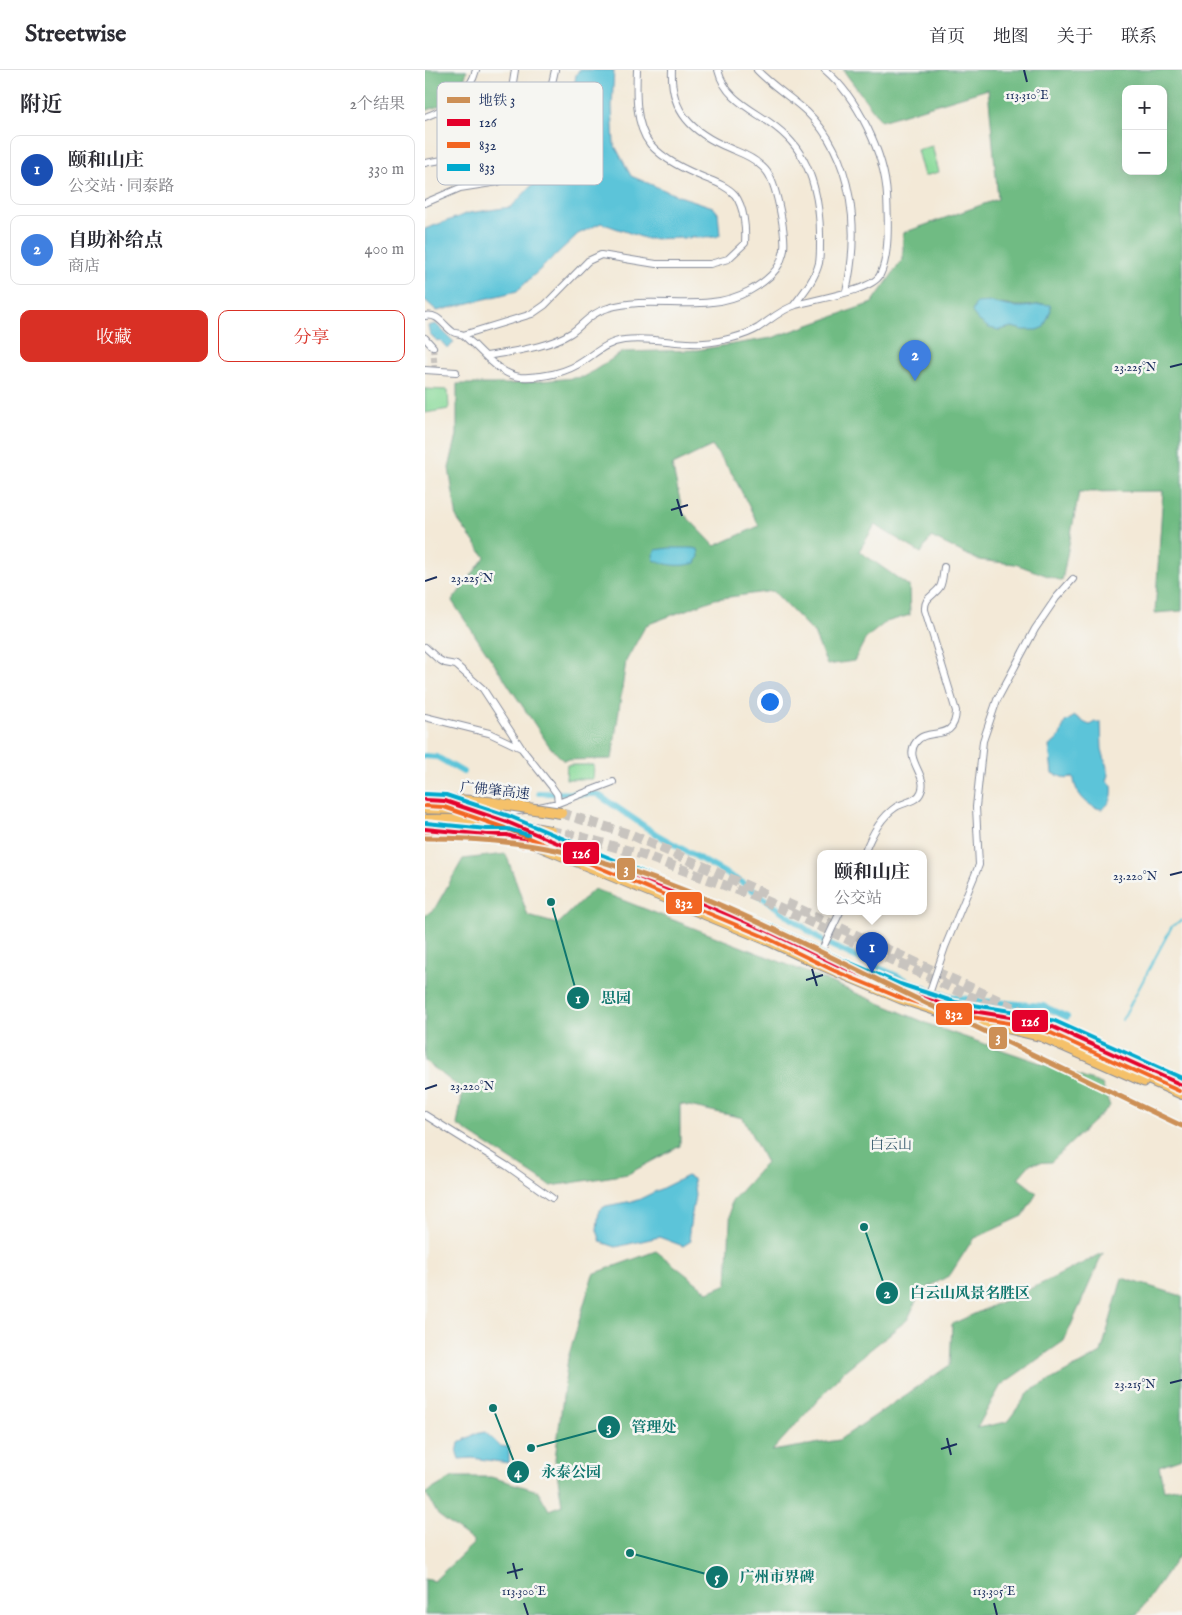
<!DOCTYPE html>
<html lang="zh">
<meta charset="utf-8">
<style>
:root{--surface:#fff;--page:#f7f7f7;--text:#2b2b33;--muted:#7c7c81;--line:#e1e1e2;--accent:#d93025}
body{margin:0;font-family:"IM FELL English","Noto Serif SC",serif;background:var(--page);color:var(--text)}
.controls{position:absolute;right:15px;top:15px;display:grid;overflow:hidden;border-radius:10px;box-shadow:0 5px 20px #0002}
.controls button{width:45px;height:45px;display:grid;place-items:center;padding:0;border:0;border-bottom:1px solid var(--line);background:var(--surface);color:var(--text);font:25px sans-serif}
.you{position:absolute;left:344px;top:631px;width:18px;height:18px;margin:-12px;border:4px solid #fff;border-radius:50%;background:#1a73e8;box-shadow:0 0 0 8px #1a73e833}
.badge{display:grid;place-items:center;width:32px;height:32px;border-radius:50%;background:var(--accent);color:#fff;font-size:16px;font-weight:700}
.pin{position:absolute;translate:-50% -41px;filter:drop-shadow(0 1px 2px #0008)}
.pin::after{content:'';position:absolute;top:26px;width:18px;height:15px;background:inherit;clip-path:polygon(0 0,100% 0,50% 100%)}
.popup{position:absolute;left:392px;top:780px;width:110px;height:65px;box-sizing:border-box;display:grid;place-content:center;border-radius:10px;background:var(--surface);filter:drop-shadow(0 1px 4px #0005);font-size:16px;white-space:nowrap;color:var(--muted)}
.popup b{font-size:19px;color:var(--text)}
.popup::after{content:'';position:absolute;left:50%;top:100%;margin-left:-10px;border:10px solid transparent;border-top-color:var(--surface)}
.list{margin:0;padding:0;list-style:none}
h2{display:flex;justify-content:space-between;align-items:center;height:65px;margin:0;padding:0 20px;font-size:21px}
h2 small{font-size:16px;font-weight:400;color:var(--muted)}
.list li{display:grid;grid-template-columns:32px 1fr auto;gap:15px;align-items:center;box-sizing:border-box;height:70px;margin:0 10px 10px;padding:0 10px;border:1px solid var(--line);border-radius:10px}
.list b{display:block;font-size:19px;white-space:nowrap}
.list p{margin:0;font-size:16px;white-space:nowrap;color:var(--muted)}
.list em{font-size:16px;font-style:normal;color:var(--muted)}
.actions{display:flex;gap:10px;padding:15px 20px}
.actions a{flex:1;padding:11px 0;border:1px solid var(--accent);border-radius:10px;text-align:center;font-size:18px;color:var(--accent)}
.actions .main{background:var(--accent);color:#fff}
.map{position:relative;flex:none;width:757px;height:1545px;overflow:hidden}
header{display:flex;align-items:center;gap:30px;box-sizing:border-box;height:70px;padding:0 25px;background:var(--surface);border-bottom:1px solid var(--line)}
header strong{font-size:24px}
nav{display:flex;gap:28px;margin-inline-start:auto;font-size:18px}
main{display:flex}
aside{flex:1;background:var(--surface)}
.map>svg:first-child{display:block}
.green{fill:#8bdb9b;stroke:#53857c}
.forest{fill:#70bb83;stroke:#467570;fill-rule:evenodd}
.water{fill:#5cc4d9;stroke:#3c7a9c}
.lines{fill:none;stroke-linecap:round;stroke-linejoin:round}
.stream{stroke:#5cc4d9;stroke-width:2}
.canal{stroke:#5cc4d9;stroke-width:6}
.minor-tunnel{stroke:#c8c4bf;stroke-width:6;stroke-dasharray:6 3;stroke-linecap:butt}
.highway-tunnel{stroke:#c8c4bf;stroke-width:10;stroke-dasharray:10 5;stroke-linecap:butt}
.minor-casing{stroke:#878c9a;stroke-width:8}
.major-casing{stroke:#878c9a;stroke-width:11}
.highway-casing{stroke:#878c9a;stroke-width:12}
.minor{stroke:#fff;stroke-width:6}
.major{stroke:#f5c16b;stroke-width:9}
.highway{stroke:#f5c16b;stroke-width:10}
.highway-bridge-casing{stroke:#878c9a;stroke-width:12;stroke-linecap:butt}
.highway-bridge{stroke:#f5c16b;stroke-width:10}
.bus-1-casing{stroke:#f6f6f2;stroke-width:8}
.bus-2-casing{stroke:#f6f6f2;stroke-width:8}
.bus-3-casing{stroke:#f6f6f2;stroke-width:8}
.bus-1{stroke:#e4002b;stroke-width:4}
.bus-2{stroke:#f26522;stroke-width:4}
.bus-3{stroke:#00a9ce;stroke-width:4}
.metro-1-casing{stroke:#f6f6f2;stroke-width:9}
.metro-1{stroke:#cd9056;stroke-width:5}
.ticks{fill:none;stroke:#1b2f5e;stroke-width:2}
.labels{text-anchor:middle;stroke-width:5;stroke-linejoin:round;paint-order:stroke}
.street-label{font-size:14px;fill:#1b2f5e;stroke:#f6f6f2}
.park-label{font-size:14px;fill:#375a6d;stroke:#f6f6f2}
.key{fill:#f6f6f2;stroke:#b4bac6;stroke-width:1}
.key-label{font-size:14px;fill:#1b2f5e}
.ticks-label{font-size:12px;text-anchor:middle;fill:#1b2f5e;stroke:#f6f6f2;stroke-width:5;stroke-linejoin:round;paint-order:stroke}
.leader{fill:none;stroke:#0f766e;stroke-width:2}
.callout-dot{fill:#0f766e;stroke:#f6f6f2;stroke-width:2}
.mark-label{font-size:15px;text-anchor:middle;font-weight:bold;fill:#fff}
.callout-label{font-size:15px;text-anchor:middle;font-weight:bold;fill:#0f766e;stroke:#f6f6f2;stroke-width:5;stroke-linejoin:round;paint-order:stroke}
.line-badge{stroke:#f6f6f2;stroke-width:2}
.badge-label{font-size:14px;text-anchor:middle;font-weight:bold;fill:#fff}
</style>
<header>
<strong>Streetwise</strong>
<nav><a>首页</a><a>地图</a><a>关于</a><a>联系</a></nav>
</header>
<main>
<aside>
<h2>附近<small>2个结果</small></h2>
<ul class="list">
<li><span class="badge" style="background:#1a4fb4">1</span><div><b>颐和山庄</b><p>公交站 · 同泰路</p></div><em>330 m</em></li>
<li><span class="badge" style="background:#3f7fe0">2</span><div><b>自助补给点</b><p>商店</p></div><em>400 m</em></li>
</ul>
<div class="actions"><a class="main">收藏</a><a>分享</a></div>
</aside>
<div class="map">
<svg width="757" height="1545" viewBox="0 0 757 1545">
<rect width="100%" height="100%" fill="#f6f6f2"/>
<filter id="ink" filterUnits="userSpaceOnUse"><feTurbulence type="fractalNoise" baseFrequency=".02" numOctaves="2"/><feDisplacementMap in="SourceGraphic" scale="10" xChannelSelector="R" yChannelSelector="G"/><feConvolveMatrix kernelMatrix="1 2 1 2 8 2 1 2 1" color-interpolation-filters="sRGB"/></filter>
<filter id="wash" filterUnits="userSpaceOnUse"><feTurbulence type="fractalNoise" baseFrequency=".0096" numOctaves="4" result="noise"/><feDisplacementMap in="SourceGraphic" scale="20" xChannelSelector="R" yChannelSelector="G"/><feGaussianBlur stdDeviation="1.12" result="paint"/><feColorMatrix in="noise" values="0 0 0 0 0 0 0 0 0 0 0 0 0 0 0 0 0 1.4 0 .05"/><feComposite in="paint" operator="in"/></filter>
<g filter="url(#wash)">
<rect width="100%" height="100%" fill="#f3e9d7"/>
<path class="green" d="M507,76l7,26 -15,4 -7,-26z
M0,319l23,1 1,19 -24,4z
M142,695h27l-1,14h-27z"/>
<path class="forest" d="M0,0h42l-2,8 -23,27 -17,6z
M418,0h339v541l-27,2 8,-122 -84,1 -17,89 -47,-17 -37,-4 -47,-23 -10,16 -46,-28 -16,26 50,35 1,29 -24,7 -20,16 -12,23 -27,4 -13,-32 -41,-42 -58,8 -69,26 -20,36 -14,98 -49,1 -13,-13 -98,-146 33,-44 -28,-38 -8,-51 8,-33v-51h52l75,-7 39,-25 74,-2 75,-12 100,-35 31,-44v-26l95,-34 -10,-110 -107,32zM701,19h37v82h-37zM567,232c20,5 32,5 52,2l-21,26 -11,-3 -13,3zM287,376l21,29 26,51 -44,20 -32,-33 -11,-48z
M81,784l22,62 30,8 36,-35 217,85 127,54 164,56 8,22 -59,56 -20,1 -13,15 19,15 -14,23 -50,23 -23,36 -30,17 -12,27 -64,52 -72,80 67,-11 111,-75 2,-41 93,-42 58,-29 -39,88 -63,44 -24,43 30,-6 23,-31 71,-38 21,-75 60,18v162l-23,8 5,24 18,-3v64l-45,64h-712v-36l9,2 39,-37v-3l-35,-26 -12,-22 27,-16h38l47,14 11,19 13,-5 -7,-46 13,-101 25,-84 63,-23 52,41 19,-8 4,-82 35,-39 -23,-45 -63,-14v42l-52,28 -77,12 -94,-61 6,-35 -38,-29v-145l10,-8 28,-49z"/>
<path class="water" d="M154,0h35l-2,36 2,38 17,32 45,19 37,12 5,6 2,22 -4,2 -69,2 -46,-16 -23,11 -61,57 -80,20 -12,-11v-71l44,-16 42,-6 58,-60 -1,-24 8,-48z
M567,232c9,3 19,5 29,5 9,0 19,-4 29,-2l1,5 -7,17 -7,3h-14l-11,-3 -13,3 -10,-2 -11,-8 -6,-8 4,-9z
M11,254l18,18 -6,7 -8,-9 -3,1 -7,-7 -2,-8z
M244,478h22l7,1 1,7 -3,7c-15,4 -28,3 -42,-3l-1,-5 3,-5z
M650,646c6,3 9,8 16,9l3,-3h7l1,27 7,26 -2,6 5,4c1,11 0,18 -10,24 -14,-1 -28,-17 -28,-31l-5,-1 -2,2 -15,-6 -3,-27c12,-7 11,-12 16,-24z
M262,1106l6,3 2,16 -6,36 2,10 -8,5 -24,-9 -43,10 -15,-5 -4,-12 2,-20 7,-4 32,-6z
M60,1362l15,14 9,1v16l-37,-5 -13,1 -2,-6 2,-10 16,-9z"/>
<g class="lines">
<path class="stream" d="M697,950l50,-94 10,-6"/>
<path class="canal" d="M0,686l12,1 26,15
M114,723l58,1 59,40 87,49 81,59 55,26 54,24 16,4 31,5 63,5 24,11"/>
</g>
</g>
<g filter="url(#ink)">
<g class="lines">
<path class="minor-tunnel" d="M8,277l2,24"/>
<path class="highway-tunnel" d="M136,743l71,22 136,60
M125,761l31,6 62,18 116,43 380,177
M361,833l266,122"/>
<defs>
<path id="minor" d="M293,0c9,36 46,42 69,67 27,27 34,70 33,107 0,6 0,13 -1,19 -4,16 -15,29 -25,42
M332,0c15,16 34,27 50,42 47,46 53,119 39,180
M0,47c22,-8 45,-23 51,-47
M0,93c13,-3 51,-7 61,-14 21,-13 25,-56 29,-79
M0,133l35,-15 38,-6 13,-7 18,-19 10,-16 16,-70
M0,246c13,-3 18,9 28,16 3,2 7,1 10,3 3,2 6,6 9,8 13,12 29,32 48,34 22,1 47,-4 65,-17 13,-9 23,-18 39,-20 27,-4 53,5 80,3 15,-1 41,-7 54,-15 12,-8 24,-19 38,-23 19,-6 76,-14 84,-30 10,-20 8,-57 7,-79 -2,-42 -30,-99 -62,-126
M38,265l69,-21 13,-9 43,-44 13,-6 55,9h54l18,-5 17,-16c1,-15 -1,-36 -10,-48 -8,-9 -20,-13 -30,-17 -19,-8 -41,-18 -55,-34 -15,-19 -14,-51 -13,-74
M0,268l8,9
M62,286c27,-5 60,-8 84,-23 13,-9 19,-20 37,-25 46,-14 97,7 141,-17 11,-6 25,-16 31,-28 1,-4 4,-10 4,-14 2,-15 -7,-60 -15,-74 -2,-4 -6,-8 -10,-11 -8,-8 -19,-11 -30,-16 -36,-15 -59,-36 -57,-78
M0,300l31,2
M0,577l13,12 7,4 11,2 27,24 39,60 30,38 5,7 1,9
M0,647l64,16 32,15
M24,733l22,6
M114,737l19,-4 55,-21
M67,746l32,-6
M61,755l28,11 7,-9
M439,784c6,-16 17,-37 32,-47 8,-5 21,-5 25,-15 8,-16 -18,-33 -5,-50 12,-16 39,2 40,-31l-31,-101c-1,-13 9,-14 15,-23 3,-6 3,-14 4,-20
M394,886l21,-44
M502,930l18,-53 34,-82 -3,-58 7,-66 14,-41 38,-71 21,-31 17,-19
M0,1045l82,51 45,32"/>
<path id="major" d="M0,739c27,0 56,3 81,12
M98,758l181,76 64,27 70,34 60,25 56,18 68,11 27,7 100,44
M0,759l89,7 250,103 52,24 85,36 42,14 99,24 102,45"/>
<path id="highway" d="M719,996l38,18
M714,1005l43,19"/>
</defs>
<use href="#minor" class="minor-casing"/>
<use href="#major" class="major-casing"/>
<use href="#highway" class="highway-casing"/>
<use href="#minor" class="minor"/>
<use href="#major" class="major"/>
<use href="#highway" class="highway"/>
<defs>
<path id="highway-bridge" d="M0,728l63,4 73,11
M0,750c42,-1 84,2 125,11"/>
</defs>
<use href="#highway-bridge" class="highway-bridge-casing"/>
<use href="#highway-bridge" class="highway-bridge"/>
<defs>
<path id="bus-1" d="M0,730l20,1 62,21 261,109 70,34 60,25 56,18 68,11 31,8 129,58
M0,759l62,6h20l19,6"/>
<path id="bus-2" d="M0,736l19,1 61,21 260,109 70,34 61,25 57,18 68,11 30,8 128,58
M0,765l61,6h20l18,6"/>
<path id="bus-3" d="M0,724l21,1 63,21 261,109 71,34 59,25 55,18 68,11 32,8 127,57
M1,753l61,6h21l20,6"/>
</defs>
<use href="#bus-1" class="bus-1-casing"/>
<use href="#bus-2" class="bus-2-casing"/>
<use href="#bus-3" class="bus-3-casing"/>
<use href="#bus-1" class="bus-1"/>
<use href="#bus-2" class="bus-2"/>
<use href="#bus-3" class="bus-3"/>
<defs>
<path id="metro-1" d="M0,768c44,0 88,3 131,12 115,25 221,81 326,132 100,48 200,96 300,144"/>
</defs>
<use href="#metro-1" class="metro-1-casing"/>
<use href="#metro-1" class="metro-1"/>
</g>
</g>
<path class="ticks" d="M599,0l3,12M745,297l12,-3M252,429l5,17M246,440l17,-5M0,511l12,-4M745,805l12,-3M387,899l5,17M381,910l17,-5M0,1019l12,-4M745,1313l12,-3M522,1368l4,17M516,1379l16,-5M88,1493l4,16M82,1503l16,-4M99,1533l4,12M569,1533l3,12"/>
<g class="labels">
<g class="street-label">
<text transform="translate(70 720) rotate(6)" y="5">广佛肇高速</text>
</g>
<g class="park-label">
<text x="466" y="1079">白云山</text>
</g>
</g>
<rect x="12" y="12" width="166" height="103" rx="8" class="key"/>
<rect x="22" y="27" width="23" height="6" fill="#cd9056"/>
<rect x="22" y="49" width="23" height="7" fill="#e4002b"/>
<rect x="22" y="72" width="23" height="6" fill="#f26522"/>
<rect x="22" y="94" width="23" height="7" fill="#00a9ce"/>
<g class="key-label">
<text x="54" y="35">地铁 3</text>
<text x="54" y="57">126</text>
<text x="54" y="80">832</text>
<text x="54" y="102">833</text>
</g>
<g class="ticks-label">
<text x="602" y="29">113.310°E</text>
<text x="710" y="301">23.225°N</text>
<text x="47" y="512">23.225°N</text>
<text x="710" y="810">23.220°N</text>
<text x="47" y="1020">23.220°N</text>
<text x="710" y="1318">23.215°N</text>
<text x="99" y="1525">113.300°E</text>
<text x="569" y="1525">113.305°E</text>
</g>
<path class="leader" d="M126 832L153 928M439 1157L462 1223M106 1378L184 1357M68 1338L93 1402M205 1483L292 1507"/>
<g class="callout-dot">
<circle cx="126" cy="832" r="5"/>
<circle cx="439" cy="1157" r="5"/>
<circle cx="106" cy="1378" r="5"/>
<circle cx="68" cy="1338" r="5"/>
<circle cx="205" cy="1483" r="5"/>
<circle cx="153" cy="928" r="12"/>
<circle cx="462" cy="1223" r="12"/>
<circle cx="184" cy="1357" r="12"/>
<circle cx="93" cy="1402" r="12"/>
<circle cx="292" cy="1507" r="12"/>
</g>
<g class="mark-label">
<text x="153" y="933">1</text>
<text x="462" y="1228">2</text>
<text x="184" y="1362">3</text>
<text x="93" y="1407">4</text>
<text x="292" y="1512">5</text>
</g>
<g class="callout-label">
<text x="191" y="933">思园</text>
<text x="545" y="1228">白云山风景名胜区</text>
<text x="229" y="1362">管理处</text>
<text x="146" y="1407">永泰公园</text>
<text x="352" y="1512">广州市界碑</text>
</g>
<g class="line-badge">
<rect x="137" y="771" width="38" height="24" rx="5" fill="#e4002b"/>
<rect x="191" y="787" width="20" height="24" rx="5" fill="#cd9056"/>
<rect x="240" y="821" width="38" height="24" rx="5" fill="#f26522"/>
<rect x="510" y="932" width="38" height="24" rx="5" fill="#f26522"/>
<rect x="586" y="939" width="38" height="24" rx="5" fill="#e4002b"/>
<rect x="563" y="956" width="20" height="24" rx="5" fill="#cd9056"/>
</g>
<g class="badge-label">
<text x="156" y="788">126</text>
<text x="201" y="804">3</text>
<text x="259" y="838">832</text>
<text x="529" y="949">832</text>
<text x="605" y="956">126</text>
<text x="573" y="972">3</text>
</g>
</svg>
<div class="controls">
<button>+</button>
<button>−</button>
</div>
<div class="you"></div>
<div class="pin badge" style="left:447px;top:903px;background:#1a4fb4">1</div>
<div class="popup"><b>颐和山庄</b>公交站</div>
<div class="pin badge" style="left:490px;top:311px;background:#3f7fe0">2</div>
</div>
</main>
